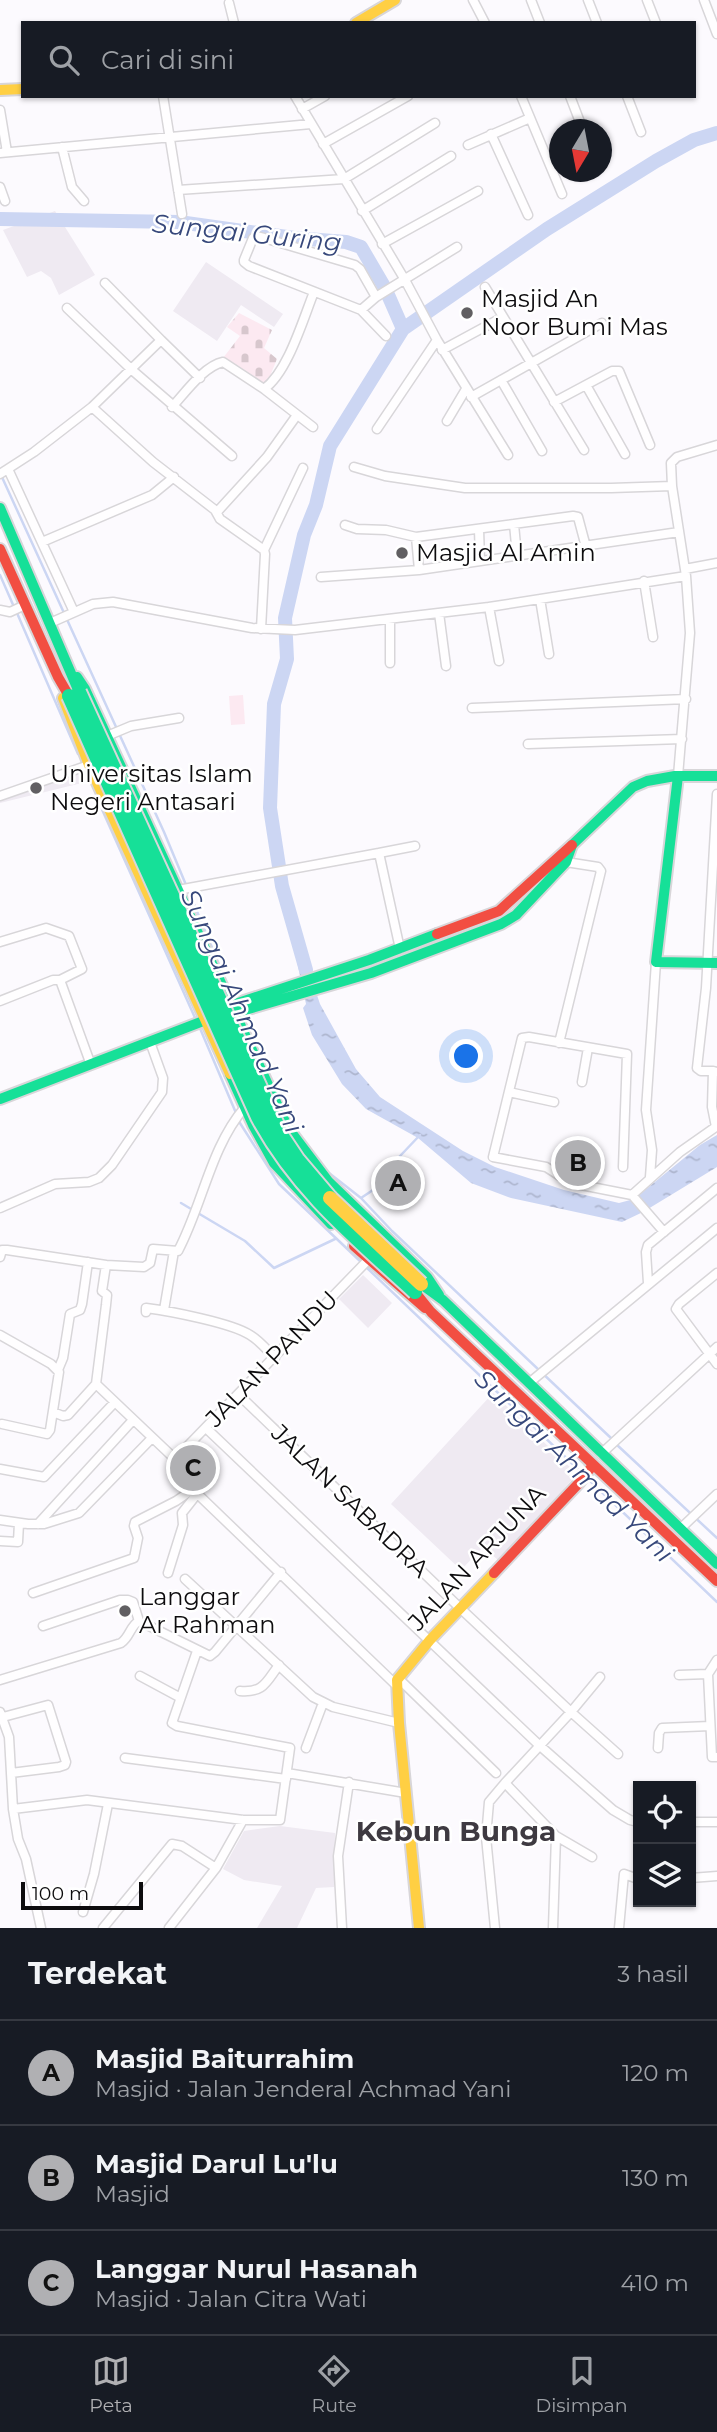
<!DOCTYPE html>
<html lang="id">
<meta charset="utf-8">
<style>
:root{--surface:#171b24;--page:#20242c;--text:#f1f3f6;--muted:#9ea1a6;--line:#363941;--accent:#b0b0b3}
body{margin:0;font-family:Montserrat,sans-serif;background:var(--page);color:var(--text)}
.controls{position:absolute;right:21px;bottom:21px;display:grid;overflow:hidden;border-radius:0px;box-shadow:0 2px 5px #0004}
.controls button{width:63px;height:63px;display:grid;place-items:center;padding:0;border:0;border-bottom:2px solid var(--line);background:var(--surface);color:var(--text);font:35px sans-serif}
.compass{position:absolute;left:549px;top:119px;width:63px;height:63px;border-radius:50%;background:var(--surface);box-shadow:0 2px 5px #0004;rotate:190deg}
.scale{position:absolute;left:21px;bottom:18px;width:122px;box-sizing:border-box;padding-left:7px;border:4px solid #0d0c0e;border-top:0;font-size:19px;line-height:24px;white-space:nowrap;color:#0d0c0e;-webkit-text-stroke:5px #fff;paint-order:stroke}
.you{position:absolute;left:467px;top:1057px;width:24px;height:24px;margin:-18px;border:5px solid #fff;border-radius:50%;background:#1a73e8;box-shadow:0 0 0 10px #1a73e833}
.badge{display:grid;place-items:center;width:46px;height:46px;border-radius:50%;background:var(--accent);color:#111;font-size:23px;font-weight:700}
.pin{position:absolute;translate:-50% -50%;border:4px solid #fff;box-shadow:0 2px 7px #0006}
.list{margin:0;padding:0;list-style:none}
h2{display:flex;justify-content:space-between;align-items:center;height:91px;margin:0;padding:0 28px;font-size:30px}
h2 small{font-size:23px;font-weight:400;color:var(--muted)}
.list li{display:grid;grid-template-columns:46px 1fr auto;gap:21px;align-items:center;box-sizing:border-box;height:105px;padding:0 28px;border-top:2px solid var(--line)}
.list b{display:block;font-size:26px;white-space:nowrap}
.list p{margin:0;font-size:23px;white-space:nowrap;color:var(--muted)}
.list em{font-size:23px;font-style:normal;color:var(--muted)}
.icon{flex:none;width:38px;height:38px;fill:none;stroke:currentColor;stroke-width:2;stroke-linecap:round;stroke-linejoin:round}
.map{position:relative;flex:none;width:717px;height:1928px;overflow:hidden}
.search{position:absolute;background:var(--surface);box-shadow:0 2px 5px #0004;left:21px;right:21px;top:21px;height:77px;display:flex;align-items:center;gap:18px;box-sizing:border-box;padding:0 24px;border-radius:0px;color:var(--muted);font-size:26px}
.sheet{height:406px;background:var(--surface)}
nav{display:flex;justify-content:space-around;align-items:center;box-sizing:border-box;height:98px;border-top:2px solid var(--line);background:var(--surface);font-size:19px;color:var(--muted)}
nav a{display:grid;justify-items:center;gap:4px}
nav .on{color:var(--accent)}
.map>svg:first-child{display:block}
.built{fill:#efeaf2}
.green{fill:#fce9f1}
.cemetery{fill:url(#cemetery-stones)}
.water{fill:url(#water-ripples)}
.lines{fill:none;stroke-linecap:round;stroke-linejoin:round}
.stream{stroke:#ccd6f3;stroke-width:2.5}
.river{stroke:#ccd6f3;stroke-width:14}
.street-casing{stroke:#d8d6d9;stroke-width:11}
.fast-casing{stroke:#d8d6d9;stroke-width:14}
.slow-casing{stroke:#d8d6d9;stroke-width:14}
.jam-casing{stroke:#d8d6d9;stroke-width:14}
.street{stroke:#fffeff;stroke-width:8}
.fast{stroke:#16e098;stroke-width:10}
.slow{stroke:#ffcf43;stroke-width:10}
.jam{stroke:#f24e42;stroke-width:10}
.fast-bridge-casing{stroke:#d8d6d9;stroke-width:18;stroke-linecap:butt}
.slow-bridge-casing{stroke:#d8d6d9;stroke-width:18;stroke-linecap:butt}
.fast-bridge{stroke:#16e098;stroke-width:14}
.slow-bridge{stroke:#ffcf43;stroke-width:14}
.poi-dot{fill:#615f62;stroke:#fff;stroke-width:2.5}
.labels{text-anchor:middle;stroke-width:5;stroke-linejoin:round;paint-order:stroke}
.poi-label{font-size:24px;fill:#0d0c0e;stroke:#fff;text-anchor:start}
.street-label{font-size:24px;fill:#0d0c0e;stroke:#fff}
.water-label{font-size:26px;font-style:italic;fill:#37487b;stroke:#fff}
.quarter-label{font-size:28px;font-weight:bold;fill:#3e3a41;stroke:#fff}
</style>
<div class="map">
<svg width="717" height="1928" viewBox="0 0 717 1928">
<defs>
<pattern id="cemetery-stones" width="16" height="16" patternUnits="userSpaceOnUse" patternTransform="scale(1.75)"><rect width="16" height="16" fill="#fce9f1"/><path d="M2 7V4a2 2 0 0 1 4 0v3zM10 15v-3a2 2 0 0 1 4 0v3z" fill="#d7c7cd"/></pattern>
<pattern id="water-ripples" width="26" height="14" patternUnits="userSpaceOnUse" patternTransform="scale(1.75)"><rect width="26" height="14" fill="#ccd6f3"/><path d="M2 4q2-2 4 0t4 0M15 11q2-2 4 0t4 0" fill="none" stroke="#aeb6cf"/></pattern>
</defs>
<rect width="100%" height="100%" fill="#fcfafe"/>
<path class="built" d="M55,211l40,64 -36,20 -8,-17 -10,-7 -14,6 -24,-47z
M206,262l77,52 -9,13 -33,-22 -24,36 -44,-30z
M74,765l8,18 -82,20v-10z
M363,1275l29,28 -24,25 -29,-29z
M493,1393l84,81 -63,71 -16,15 -15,-13 -22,23 -70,-66z
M280,1826l55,7 -1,54 -18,1 -19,40h-40l25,-42 -38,-6 -21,-11 21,-38z"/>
<path class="green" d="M243,695l2,29 -14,1 -2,-29z"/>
<path class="cemetery" d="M239,313l33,17 -8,18 13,11 -11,27 -43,-28 17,-22 -13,-9z"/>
<path class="water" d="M303,953l17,51 36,65 24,28 83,54 32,16 69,23 55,13 15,-4 66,-54 17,-10v32l-74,45 -21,10 -111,-24 -40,-15 -53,-45 -52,-29 -24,-25 -30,-49 -9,-27 3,-4 -10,-47z"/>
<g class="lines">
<path class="stream" d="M1,475l163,357 59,142
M0,575l14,32
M17,613l61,141
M96,796l100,224
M199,1026l37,87
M238,1120l41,64 82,78
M329,1173l32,25 31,33 220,208
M361,1198l15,-10 6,-13 38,-40
M181,1203l64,38 29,27 61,-29
M366,1267l215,205
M616,1444l101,94
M586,1477l131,125"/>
<path class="river" d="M0,219l179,3 115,16 52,4 15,5 24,41 18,41
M306,970l-24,-84 -12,-78 4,-104 13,-45 -2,-41 19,-83 12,-30 14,-59 73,-117 144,-100 109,-68 38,-21 23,-7"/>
<defs>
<path id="street" d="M473,0l12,23
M531,0l9,23
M588,0l9,23
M647,0l9,23
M704,0l13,34
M229,3l5,20
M163,96l19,118
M295,96l110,184 32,60 71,115
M521,96l41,98
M570,96l13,34
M627,96l14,36
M302,109l23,-13
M0,110l7,42
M491,134l37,81
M323,144l85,-48
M468,145l62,-27
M62,147l10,40 12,14
M0,153l311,-29
M0,187l5,14
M178,190l166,-11 91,-56
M362,211l89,-55
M382,244l96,-53
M105,283l56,57
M485,287l99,163
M376,297l-16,-28 -5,-4 -91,-27 -8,-2 -3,2 -9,22v2l5,4 112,44 25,26
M67,308l65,62 100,86
M361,310l15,-13 81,-50
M442,350l61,-33
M501,380l41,71
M586,385l39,69
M264,389c24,-17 39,-70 50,-97
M471,397l131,-74
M554,402l58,-31h7l31,74
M92,407l61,55 62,48 5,9 44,31 1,4 -4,75
M172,407c13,-14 32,-41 51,-45l41,27 49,38
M447,421l19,-32
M377,429l60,-89
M354,467l31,9 80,12h146l61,-2
M8,469l66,143
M0,474l34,-22 58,-45 69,-67 39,38
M217,512l50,-55 30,-42
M514,524l3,32
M345,525l12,4 29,1 30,7 157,-21 5,1 8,30
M479,529l1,32
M416,537l3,33
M42,542l110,-47 22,-18
M264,550l39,-82
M685,569l32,-6
M321,577l98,-7 260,-38
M644,581l9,56
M540,599l9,55
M489,607l10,54
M0,610l10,2 15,-7
M439,613l7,53
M50,623l43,-19 20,-2 139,26 43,2 194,-23 197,-31
M390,663v-44
M472,708l214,-9
M107,736l24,-10 48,-8
M528,744l154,-5
M678,776l12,-143 -4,-57 -14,-90 -1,-23 6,-6 40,-12
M0,796l89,-31
M379,853l36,-7
M178,890l201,-37 21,96
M0,942l46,-14 23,8 13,33 -22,11
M0,1001l53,-21h7l31,85
M559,1043l42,-172 -3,-4 -32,-5
M713,1071h-12l-4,-3 9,-80 11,-194
M582,1082l6,-34
M509,1092l45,10
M716,1127l-4,-20 1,-36 4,1
M623,1167l4,-113 -98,-17 -7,1 -29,119 53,10 25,16 61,12 32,37
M650,1177l2,-27 -6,-40 10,-148
M632,1195l48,-43 37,-26
M0,1208l55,-24 34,-2 10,-4 13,-13 50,-73 1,-14 -13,-36
M0,1257l2,-7h5l99,15 38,2 6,-4 3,-14 25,2c25,-47 32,-103 67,-144
M717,1273l-38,31 -3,5 41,55
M648,1283l-2,-31 2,-7 69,-57
M164,1310l10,-59
M146,1312v-4c23,3 86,15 104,27 9,5 17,15 25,23
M0,1335l51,29 8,8 -9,58 -3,4 -45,-10
M58,1370l5,-12 7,-44 10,-4 2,-6 6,-42
M529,1383l188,-155
M96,1384l10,-79 1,-10 -5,-4 4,-26
M96,1384l79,75
M239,1395l221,213 111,104 -66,71 -16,19 -3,35 9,91
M53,1412l10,4 5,-1 28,-31
M207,1429l332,316 74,65 17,10 8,2
M601,1454l116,-107
M175,1459l7,20 213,205
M175,1459l194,-200
M0,1469l44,8 71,-75
M0,1520l28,4h16l35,-11 73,-75
M38,1524l95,-104
M680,1529l37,-35
M0,1541l18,1 1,-19
M168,1573l15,-48 -1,-12 15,-19
M185,1579l128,118 20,10 66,16
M33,1593l101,-35 4,-20 -4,-12 1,-4 41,-21 16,-11
M43,1626l77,-26h8l5,2 6,19 71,35 5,-4 66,-80
M717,1660l-9,14 4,83h5
M679,1675l29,-1
M140,1676l39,21
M600,1677l-29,35 47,42
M398,1678l98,95
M0,1680l121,-37c9,-6 9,-17 18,-22
M240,1691c24,2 26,-9 39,-26
M0,1712l9,25 4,72 74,-9 156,20h37l10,-72 -113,-22 -5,-3 25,-72
M3,1717l45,-12 18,57 -1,3 -6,2 -48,6
M306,1748l17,-45
M658,1748l1,-15 3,-5 48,-2
M125,1758l161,21
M287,1773l119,20
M505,1783l51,53 -3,92
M13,1809l5,30 8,20 15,69
M691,1822h26
M556,1836l36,21
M691,1878l26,-2
M83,1912l11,-38 14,-70
M103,1928l69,-84 10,2 34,22
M169,1928l47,-60 27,-48
M342,1928l-4,-72 11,-74
M619,1928l5,-54 14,5"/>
<path id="fast" d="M0,508l79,184
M77,677l8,12 203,439 40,53 99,96 12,18
M678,776l-22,186 61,1
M232,1010l6,2 133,-39 130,-49 15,-9 50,-53 6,-17 61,-58 14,-6 28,-5h42
M230,1074l23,51 21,38 57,61
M0,1099l232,-89 3,-6 134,-44 68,-26
M421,1284l22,16 274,264"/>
<path id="slow" d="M356,23l39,-23
M0,90l23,-1
M63,698l26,67 141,309
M419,1928l-20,-205 -2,-43 33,-40 64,-67"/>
<path id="jam" d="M0,549l58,128 11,19
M437,934l62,-23 73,-66
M354,1246l71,62
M415,1292l16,20 286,269
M494,1573l85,-90 14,-18"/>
</defs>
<use href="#street" class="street-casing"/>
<use href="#fast" class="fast-casing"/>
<use href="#slow" class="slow-casing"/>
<use href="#jam" class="jam-casing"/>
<use href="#street" class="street"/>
<use href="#fast" class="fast"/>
<use href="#slow" class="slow"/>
<use href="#jam" class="jam"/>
<defs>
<path id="fast-bridge" d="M79,692l204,446 14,21 33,39
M69,696l189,421c39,73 97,120 157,175"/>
<path id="slow-bridge" d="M330,1198l91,86"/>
</defs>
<use href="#fast-bridge" class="fast-bridge-casing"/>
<use href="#slow-bridge" class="slow-bridge-casing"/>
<use href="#fast-bridge" class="fast-bridge"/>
<use href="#slow-bridge" class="slow-bridge"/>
</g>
<g class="poi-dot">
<circle cx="467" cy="313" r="7"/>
<circle cx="402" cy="553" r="7"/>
<circle cx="36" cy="788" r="7"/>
<circle cx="125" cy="1611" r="7"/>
</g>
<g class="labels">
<g class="poi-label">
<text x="481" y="307">Masjid An<tspan x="481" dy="28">Noor Bumi Mas</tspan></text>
<text x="416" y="561">Masjid Al Amin</text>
<text x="50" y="782">Universitas Islam<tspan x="50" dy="28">Negeri Antasari</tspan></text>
<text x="139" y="1605">Langgar<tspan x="139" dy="28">Ar Rahman</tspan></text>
</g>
<g class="street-label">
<text transform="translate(272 1359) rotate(-46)" y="8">JALAN PANDU</text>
<text transform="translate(350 1501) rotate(44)" y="8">JALAN SABADRA</text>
<text transform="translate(477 1558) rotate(-47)" y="8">JALAN ARJUNA</text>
</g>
<g class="water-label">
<text transform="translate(247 233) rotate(6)" y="9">Sungai Guring</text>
<text transform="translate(242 1011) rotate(66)" y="9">Sungai Ahmad Yani</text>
<text transform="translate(574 1466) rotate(44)" y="9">Sungai Ahmad Yani</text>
</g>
<g class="quarter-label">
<text x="456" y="1841">Kebun Bunga</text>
</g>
</g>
</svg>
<div class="controls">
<button><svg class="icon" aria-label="locate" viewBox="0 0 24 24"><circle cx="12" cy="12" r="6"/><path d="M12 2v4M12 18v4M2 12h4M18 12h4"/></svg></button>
<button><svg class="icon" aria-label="layers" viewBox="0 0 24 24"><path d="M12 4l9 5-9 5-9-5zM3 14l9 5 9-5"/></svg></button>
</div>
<svg class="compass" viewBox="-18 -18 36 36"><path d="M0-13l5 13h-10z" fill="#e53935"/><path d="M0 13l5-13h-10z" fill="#9ea1a6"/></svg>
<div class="scale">100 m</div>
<div class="you"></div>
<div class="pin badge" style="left:398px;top:1183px">A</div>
<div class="pin badge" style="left:578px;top:1163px">B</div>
<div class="pin badge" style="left:193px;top:1468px">C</div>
<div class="search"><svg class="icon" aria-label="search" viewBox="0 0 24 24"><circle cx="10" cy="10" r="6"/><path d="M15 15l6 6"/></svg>Cari di sini</div>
</div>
<section class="sheet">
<h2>Terdekat<small>3 hasil</small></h2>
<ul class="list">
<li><span class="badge">A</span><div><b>Masjid Baiturrahim</b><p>Masjid · Jalan Jenderal Achmad Yani</p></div><em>120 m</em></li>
<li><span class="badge">B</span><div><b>Masjid Darul Lu'lu</b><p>Masjid</p></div><em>130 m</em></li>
<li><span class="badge">C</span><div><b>Langgar Nurul Hasanah</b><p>Masjid · Jalan Citra Wati</p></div><em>410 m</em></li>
</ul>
</section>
<nav>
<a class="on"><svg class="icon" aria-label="map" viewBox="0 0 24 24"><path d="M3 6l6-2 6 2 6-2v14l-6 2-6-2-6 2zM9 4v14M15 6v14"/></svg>Peta</a>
<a><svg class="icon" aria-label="directions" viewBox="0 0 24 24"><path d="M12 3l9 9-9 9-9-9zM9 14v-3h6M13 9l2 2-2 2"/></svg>Rute</a>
<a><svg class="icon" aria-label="saved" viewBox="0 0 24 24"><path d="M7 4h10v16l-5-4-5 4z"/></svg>Disimpan</a>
</nav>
